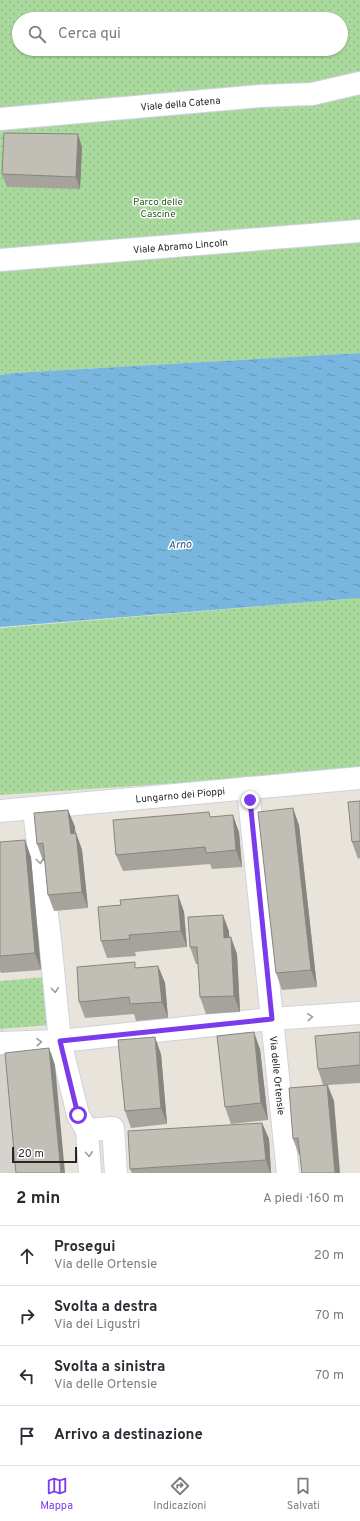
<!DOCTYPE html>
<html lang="it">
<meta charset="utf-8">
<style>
:root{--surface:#fff;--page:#f7f7f7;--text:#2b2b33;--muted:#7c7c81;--line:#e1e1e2;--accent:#7c3aed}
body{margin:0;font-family:Overpass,sans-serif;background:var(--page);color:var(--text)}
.scale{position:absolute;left:12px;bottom:10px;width:65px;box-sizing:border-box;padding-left:4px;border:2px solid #272727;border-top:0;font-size:11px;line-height:14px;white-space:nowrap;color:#272727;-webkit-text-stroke:3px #fff;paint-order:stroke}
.stop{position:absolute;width:12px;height:12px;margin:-9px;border:3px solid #7c3aed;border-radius:50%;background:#fff}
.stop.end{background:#7c3aed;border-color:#fff;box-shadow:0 1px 4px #0008}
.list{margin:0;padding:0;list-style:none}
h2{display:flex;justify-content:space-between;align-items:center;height:52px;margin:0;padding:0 16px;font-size:17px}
h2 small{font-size:13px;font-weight:400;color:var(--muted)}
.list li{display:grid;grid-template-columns:26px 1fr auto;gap:12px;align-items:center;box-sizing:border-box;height:60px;padding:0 16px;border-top:1px solid var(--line)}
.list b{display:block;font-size:15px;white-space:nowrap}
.list p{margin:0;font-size:13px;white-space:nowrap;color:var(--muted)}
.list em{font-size:13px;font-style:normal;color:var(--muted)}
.icon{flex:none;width:22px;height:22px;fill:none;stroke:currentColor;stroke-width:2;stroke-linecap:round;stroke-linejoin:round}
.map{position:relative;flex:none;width:360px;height:1173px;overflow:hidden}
.search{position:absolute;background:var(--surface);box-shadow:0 1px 3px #0004;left:12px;right:12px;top:12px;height:44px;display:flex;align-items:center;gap:10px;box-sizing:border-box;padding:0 14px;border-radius:22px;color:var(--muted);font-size:15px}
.sheet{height:292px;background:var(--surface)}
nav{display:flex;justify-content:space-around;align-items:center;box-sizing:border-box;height:56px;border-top:1px solid var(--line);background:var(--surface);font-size:11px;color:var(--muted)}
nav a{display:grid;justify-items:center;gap:2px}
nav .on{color:var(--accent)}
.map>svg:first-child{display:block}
.park{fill:url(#park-dots);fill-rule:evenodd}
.plaza{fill:#d5d3cd}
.water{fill:url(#water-ripples)}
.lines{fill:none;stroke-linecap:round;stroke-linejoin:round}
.minor-casing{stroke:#d0d1df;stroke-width:24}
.minor{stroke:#fff;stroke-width:22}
.wall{fill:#a6a39d}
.shaded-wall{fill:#87857f}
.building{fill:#c1beb6;stroke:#87857f}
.oneway{stroke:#9e9e9e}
.route{stroke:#7c3aed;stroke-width:5}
.labels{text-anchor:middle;stroke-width:3;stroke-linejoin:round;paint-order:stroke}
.street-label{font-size:10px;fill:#272727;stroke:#fff}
.park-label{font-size:10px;fill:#265b21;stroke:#fff}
.water-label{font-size:11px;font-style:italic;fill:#1d5486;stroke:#fff}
</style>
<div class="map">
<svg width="360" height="1173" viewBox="0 0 360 1173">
<defs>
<pattern id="park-dots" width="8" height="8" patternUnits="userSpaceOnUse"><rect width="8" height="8" fill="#a9d99d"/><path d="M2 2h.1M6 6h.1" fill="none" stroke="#91ba87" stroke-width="1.8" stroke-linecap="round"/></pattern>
<pattern id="water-ripples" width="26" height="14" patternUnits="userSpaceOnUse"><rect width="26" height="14" fill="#79b6df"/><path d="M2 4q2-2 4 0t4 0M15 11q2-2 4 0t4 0" fill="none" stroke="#6394b5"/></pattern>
</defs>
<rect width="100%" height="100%" fill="#e8e4db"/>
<path class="park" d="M0,0h360v353l-347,20 -13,2zM19,19h322v30h-322z
M360,598v170l-122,11 -238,16v-167z
M45,977l5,48 -50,4v-48z"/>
<path class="plaza" d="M0,1030h3l14,143h-17z"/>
<path class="water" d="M360,353v245l-360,29v-252l13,-2z"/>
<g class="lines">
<defs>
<g id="minor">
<path id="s1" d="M0,119l260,-23 52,-2 48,-11"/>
<path id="s2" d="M0,260l360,-29"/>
<path id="s3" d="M248,788l40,385"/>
<path id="s4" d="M0,811l360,-33"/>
<path d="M35,819l15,120 10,102 18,74 9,15"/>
<path d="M0,1043l60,-2 211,-22 89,-6"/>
<path d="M90,1173l-3,-43 26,-2 3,45"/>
</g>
</defs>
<use href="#minor" class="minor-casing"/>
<use href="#minor" class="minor"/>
</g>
<path class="wall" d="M82,147l-2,42 -73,-2 -5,-13z
M360,801v57l-2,1 -6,-17z
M68,810l7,17v6h1l6,17 6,58 -34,3 -6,-16 -3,-34h-2l-6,-17z
M211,817l28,15 3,35 -30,2 -2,-5 -87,7 -7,-16z
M299,825l18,162 -35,3 -6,-17z
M0,842l31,15 10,113 -40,3 -1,-2z
M178,895l6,17 3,35 -52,5 1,4 -29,2 -6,-17 20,-36z
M229,931v6l8,17 3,58 -34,2 -6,-17 -2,-33h-2l-6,-17z
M158,966l7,17 3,35 -32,3 -2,-7 -49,4 -6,-16 58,-34z
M360,1032v51l-32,2 6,16 -34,54h-1l-6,-16 30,-54 -5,-16z
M260,1049l8,71 -37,4 -6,-17z
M161,1054l6,70 -36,4 -6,-17z
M262,1123l7,16 2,34h-139l-2,-4z"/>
<path class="shaded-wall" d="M78,134l4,13 -2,42 -4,-12z
M293,808l6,17 18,162 -6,-17z
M68,810l7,17 2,23 -6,-16z
M233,815l6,17 3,35 -6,-17z
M76,833l6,17 6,58 -6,-16z
M25,840l6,17 10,113 -6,-17z
M178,895l6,17 3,35 -6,-16z
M223,915l6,16 1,23 -6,-16z
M231,937l6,17 3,58 -6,-16z
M158,966l7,17 3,35 -6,-16z
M254,1032l6,17 8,71 -7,-17z
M155,1037l6,17 6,70 -6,-16z
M49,1048l6,17 10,108h-4z
M327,1085l7,16 6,72h-5z
M262,1123l7,16 2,34h-1l-4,-13z"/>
<path class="building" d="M4,133l74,1 -2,43 -74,-3z
M360,801v40l-8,1 -4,-40z
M293,808l18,162 -35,3 -18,-161z
M68,810l3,24 5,-1 6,59 -34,3 -5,-52 -6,1 -3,-31z
M209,812l1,5 23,-2 3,35 -30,3 -1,-6 -89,8 -3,-35z
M25,840l10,113 -35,3v-114z
M178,895l3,36 -52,4 1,4 -29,2 -3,-34 23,-2 -1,-5z
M223,915l1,23 7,-1 3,59 -34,1 -3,-50h-7l-2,-30z
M135,962v6l23,-2 4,36 -32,2 -1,-7 -50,5 -2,-35z
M254,1032l7,71 -36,4 -8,-71z
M360,1032v33l-42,4 -3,-33z
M155,1037l6,71 -36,3 -7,-71z
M49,1048l12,125h-45l-11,-120z
M327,1085l8,88h-33l-4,-35 -5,1 -4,-51z
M262,1123l4,37 -136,9 -2,-38z"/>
<defs><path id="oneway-chevron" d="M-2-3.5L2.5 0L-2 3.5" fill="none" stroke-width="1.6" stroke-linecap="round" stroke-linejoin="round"/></defs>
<g class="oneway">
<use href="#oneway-chevron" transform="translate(40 861) rotate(83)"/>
<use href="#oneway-chevron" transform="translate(55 990) rotate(85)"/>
<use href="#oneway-chevron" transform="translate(310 1017) rotate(-4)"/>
<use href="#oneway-chevron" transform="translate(39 1042) rotate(-3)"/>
<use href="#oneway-chevron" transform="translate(89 1154) rotate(86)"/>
</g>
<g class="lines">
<path class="route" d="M78,1115l-18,-74 212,-22 -22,-219"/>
</g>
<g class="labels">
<g class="street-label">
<text dy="4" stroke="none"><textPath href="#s1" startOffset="181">Viale della Catena</textPath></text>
<text dy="4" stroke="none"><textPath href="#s2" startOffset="181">Viale Abramo Lincoln</textPath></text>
<text dy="4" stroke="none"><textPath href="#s4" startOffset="181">Lungarno dei Pioppi</textPath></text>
<text dy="4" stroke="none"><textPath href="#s3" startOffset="289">Via delle Ortensie</textPath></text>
</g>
<g class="park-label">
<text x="158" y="205">Parco delle<tspan x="158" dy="12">Cascine</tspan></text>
</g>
<g class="water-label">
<text transform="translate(180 544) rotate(-2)" y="4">Arno</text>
</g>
</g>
</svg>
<div class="scale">20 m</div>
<div class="stop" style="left:78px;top:1115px"></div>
<div class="stop end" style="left:250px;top:800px"></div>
<div class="search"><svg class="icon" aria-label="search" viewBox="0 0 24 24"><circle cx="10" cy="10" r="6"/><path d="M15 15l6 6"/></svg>Cerca qui</div>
</div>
<section class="sheet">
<h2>2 min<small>A piedi · 160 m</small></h2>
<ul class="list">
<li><svg class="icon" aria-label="ahead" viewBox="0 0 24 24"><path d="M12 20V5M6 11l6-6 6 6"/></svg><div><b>Prosegui</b><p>Via delle Ortensie</p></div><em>20 m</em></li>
<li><svg class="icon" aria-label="right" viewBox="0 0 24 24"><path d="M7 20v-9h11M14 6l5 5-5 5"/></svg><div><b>Svolta a destra</b><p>Via dei Ligustri</p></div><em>70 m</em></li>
<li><svg class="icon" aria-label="left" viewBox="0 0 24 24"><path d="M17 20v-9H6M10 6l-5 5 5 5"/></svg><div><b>Svolta a sinistra</b><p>Via delle Ortensie</p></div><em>70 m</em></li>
<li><svg class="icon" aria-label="arrive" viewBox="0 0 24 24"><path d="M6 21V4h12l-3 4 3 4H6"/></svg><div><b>Arrivo a destinazione</b></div></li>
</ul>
</section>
<nav>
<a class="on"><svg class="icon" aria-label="map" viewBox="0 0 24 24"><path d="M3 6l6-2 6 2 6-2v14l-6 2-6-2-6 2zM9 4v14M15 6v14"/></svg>Mappa</a>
<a><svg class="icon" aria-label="directions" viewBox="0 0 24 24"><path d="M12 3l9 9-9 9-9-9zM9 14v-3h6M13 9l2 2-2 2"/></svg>Indicazioni</a>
<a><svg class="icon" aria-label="saved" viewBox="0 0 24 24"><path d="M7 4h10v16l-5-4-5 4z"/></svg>Salvati</a>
</nav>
